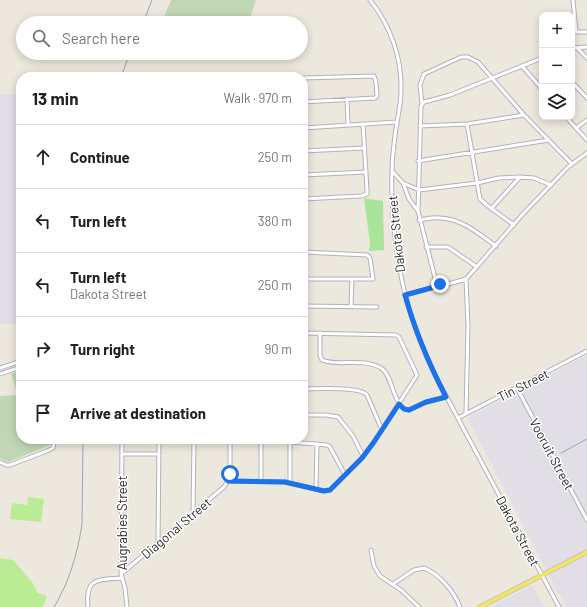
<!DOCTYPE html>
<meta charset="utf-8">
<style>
:root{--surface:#fff;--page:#f6f6f6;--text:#202124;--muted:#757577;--line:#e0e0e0}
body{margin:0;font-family:Barlow,sans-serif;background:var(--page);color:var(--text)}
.controls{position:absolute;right:12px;top:12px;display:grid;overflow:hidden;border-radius:8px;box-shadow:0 2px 10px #0003}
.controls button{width:36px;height:36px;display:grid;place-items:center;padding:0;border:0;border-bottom:1px solid var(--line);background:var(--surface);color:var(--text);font:20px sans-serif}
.stop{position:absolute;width:12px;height:12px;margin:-9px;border:3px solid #1a73e8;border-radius:50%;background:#fff}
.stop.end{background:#1a73e8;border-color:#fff;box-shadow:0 1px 4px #0008}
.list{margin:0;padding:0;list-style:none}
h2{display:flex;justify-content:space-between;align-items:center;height:52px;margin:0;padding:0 16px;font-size:17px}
h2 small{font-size:13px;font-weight:400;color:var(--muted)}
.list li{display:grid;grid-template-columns:26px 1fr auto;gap:12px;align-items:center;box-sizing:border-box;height:64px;padding:0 16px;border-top:1px solid var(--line)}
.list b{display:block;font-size:15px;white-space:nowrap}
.list p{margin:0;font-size:13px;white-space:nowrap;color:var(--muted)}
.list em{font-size:13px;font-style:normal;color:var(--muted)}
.icon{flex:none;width:22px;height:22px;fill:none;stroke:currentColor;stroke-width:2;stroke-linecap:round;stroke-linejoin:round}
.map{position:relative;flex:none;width:587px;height:607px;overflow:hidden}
.search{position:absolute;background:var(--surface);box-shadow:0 2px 10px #0003;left:16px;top:16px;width:292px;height:44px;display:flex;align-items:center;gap:10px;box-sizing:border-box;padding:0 14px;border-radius:22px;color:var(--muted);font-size:15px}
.panel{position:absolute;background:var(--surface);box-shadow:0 2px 10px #0003;left:16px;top:72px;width:292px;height:372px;border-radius:16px}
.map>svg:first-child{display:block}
.industrial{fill:#e1dee6}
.green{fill:#a8e499}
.cemetery{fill:#c0d7b4}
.pitch{fill:#baec95}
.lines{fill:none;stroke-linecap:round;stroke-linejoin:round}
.minor-casing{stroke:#b1b1bf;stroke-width:5}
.major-casing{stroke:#c8c8c8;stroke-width:5.5}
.minor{stroke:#fff;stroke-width:3}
.major{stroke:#f3e55d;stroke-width:3.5}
.rail{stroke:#a0a0b6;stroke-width:1}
.route{stroke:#1a73e8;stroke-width:5}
.labels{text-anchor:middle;stroke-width:3;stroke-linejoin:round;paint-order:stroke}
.street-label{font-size:13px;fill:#2b2b2b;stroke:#fff}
</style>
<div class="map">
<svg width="587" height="607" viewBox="0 0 587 607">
<rect width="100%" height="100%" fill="#ede8dd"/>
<path class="industrial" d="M0,94l21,1v228l-17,1 -4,-1z
M587,355v252h-21l-99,-189z
M532,585l12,22h-53z"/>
<path class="green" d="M364,198l19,3 1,49 -15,1 1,-8z"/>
<path class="cemetery" d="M171,0h85l-8,23h-86z
M21,370v69h29v6l-42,17 -8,-4v-62l18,-1 -7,-21z"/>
<path class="pitch" d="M28,497l16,2 -3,23 -31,-3 2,-16 15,2z
M0,558l13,2 19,22 6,11 9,3 -4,11h-43z"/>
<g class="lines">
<defs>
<path id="minor" d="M370,0c20,25 32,57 31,90 0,15 -4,30 -6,45 -3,21 -4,42 -3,63 3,66 15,122 45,181l122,228
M573,0l3,32h11
M572,48l15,-1
M577,48l10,10
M542,58l-92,37 -26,7 -3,4 -3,105 17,67 5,6 5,1 21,-6 56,-64 46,-48 19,-14
M522,66l20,23
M303,78l71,-2 2,6 1,14 -2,2 -72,4
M572,82l15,16
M347,99l1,25
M422,104l-2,-19 4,-11 37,-17h7l10,5 46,53 48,49
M566,117l21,23
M467,124l13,75 8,7 26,19
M420,126l47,-2 57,-9
M303,128l94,-6
M576,128l11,-8
M303,151l61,-3
M418,161l131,-21
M392,171l11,12 6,16 9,12
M303,175l63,-3
M403,183l16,7 58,-7 22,-5 21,-1 14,1 17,7
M303,199l58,-3 6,-2v-4l-4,-66
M491,209l29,-32
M419,220c7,-1 15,-3 22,-2 21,1 38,16 55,28
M426,247h22l29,20
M303,252l64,3 3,3 3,21h-70
M405,295l37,-10
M303,306l74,1
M351,306l1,-27
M320,333v22l2,5c16,7 41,-3 59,8 13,8 11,40 28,42l15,-7 22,-6
M0,368l21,-7
M0,374l21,-7
M517,388l70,132
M303,389c13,0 57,-3 64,6l15,35
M466,414l2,-88 -2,-47
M303,415h23l12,2 15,19 10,20
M458,418l129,-67
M122,439l-1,135 4,14 2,19
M290,442l37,3 3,2 15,28
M122,454h37
M0,462l6,3h4l37,-14 6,-3 2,-9
M228,481l57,1 38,9 7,-1 32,-32 12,-16 43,-67 -18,-38 -3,-2 -93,-2
M261,481v-42
M290,483v-44
M316,489l1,-45
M193,514l1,-75
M158,543l1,-104
M371,550l3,16 6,10 21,14 18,17
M121,574l103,-87 6,-9v-39
M393,584l21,-14 10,-2c15,6 30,23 36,39
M88,607c-3,-30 10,-27 34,-29"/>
<path id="major" d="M480,607l107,-55"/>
</defs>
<use href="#minor" class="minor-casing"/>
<use href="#major" class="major-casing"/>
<use href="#minor" class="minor"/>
<use href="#major" class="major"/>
<path class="rail" d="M143,23l9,-23
M121,77l9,-24
M561,453l26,-14
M54,607c15,-24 24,-55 28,-83l1,-85"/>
</g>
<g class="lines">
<path class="route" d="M230,474l-2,7 57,1 39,9 6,-1 32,-32 12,-16 25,-38 5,5 5,1 17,-8 20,-5c-17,-33 -31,-66 -41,-102l37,-10 -2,-1"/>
</g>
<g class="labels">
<g class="street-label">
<text transform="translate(396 234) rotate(-96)" y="5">Dakota Street</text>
<text transform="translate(523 385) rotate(-27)" y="5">Tin Street</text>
<text transform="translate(552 454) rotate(62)" y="5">Vooruit Street</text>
<text transform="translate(122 523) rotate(-90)" y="5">Augrabies Street</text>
<text transform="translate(176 528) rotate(-40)" y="5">Diagonal Street</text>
<text transform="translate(518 531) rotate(62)" y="5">Dakota Street</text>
</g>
</g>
</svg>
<div class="controls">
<button>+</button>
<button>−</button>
<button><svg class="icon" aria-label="layers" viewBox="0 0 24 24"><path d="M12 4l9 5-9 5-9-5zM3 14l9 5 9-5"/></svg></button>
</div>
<div class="stop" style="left:230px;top:474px"></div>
<div class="stop end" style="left:440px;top:284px"></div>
<div class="search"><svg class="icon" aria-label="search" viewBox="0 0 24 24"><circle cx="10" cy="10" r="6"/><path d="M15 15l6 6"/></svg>Search here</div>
<section class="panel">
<h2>13 min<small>Walk · 970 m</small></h2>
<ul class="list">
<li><svg class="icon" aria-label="ahead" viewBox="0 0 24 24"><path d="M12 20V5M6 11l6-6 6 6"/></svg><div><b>Continue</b></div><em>250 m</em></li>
<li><svg class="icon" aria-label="left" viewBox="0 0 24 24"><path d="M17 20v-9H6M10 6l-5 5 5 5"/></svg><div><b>Turn left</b></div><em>380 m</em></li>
<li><svg class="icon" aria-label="left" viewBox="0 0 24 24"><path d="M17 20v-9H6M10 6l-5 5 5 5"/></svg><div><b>Turn left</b><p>Dakota Street</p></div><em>250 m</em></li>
<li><svg class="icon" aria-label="right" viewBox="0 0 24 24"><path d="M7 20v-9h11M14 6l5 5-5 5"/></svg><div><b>Turn right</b></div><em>90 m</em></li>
<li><svg class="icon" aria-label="arrive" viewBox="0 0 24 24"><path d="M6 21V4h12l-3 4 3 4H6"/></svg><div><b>Arrive at destination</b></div></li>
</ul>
</section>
</div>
